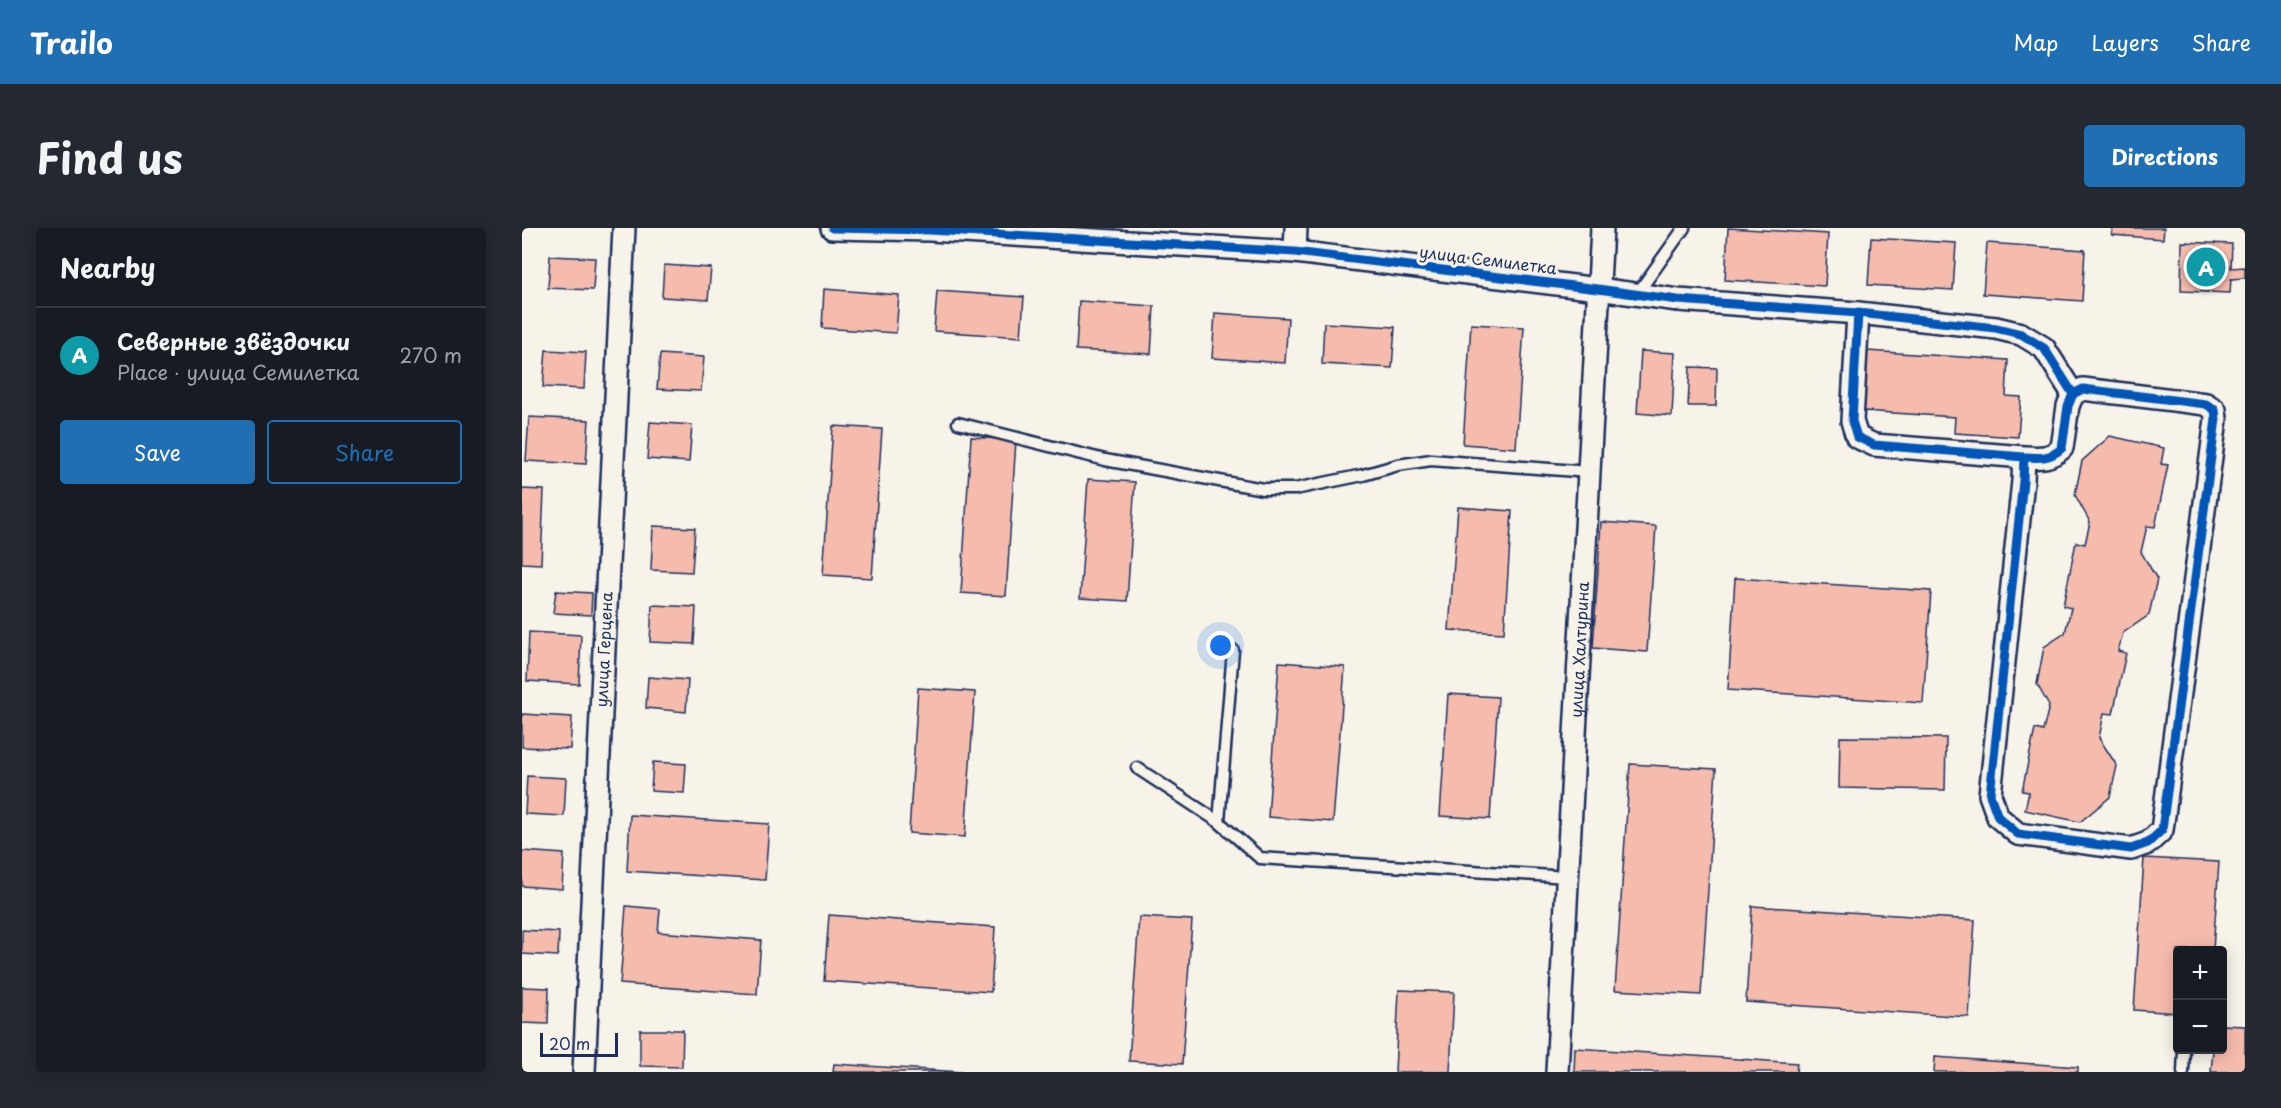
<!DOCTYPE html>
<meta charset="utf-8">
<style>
:root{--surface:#171b24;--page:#242831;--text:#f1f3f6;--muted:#9ea1a6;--line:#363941;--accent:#1f6fb2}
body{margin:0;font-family:"Playpen Sans",sans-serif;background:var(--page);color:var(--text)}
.controls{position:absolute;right:18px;bottom:18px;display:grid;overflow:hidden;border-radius:6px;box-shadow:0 3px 15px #0003}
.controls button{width:54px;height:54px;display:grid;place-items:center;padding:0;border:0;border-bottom:2px solid var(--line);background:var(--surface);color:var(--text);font:30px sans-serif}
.scale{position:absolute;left:18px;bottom:15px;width:78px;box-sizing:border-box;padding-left:6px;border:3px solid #1b2f5e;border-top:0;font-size:16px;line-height:21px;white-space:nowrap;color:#1b2f5e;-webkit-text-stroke:4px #f7f3e8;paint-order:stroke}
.you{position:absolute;left:699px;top:418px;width:21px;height:21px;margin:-15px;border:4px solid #fff;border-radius:50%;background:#1a73e8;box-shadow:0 0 0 9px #1a73e833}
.badge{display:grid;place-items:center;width:39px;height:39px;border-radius:50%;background:var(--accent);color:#fff;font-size:20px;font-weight:700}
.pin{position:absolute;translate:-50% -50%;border:3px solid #fff;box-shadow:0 2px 6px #0006}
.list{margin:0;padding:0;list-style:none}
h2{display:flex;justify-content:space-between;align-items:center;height:78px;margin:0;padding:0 24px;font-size:26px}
h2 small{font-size:20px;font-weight:400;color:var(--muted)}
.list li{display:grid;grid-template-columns:39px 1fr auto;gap:18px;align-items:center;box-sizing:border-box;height:96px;padding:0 24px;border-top:2px solid var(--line)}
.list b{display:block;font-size:22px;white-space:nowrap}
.list p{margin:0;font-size:20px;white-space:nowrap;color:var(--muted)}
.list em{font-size:20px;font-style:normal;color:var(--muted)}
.actions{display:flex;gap:12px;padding:18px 24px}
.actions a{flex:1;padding:14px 0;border:2px solid var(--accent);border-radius:6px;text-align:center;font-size:21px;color:var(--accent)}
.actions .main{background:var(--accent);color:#fff}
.map{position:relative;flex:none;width:1723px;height:844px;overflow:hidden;border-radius:6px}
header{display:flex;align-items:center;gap:36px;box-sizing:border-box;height:84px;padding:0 30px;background:var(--accent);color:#fff}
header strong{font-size:28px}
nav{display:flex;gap:33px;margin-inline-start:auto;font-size:21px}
.intro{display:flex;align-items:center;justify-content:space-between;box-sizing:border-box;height:144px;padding:0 36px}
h1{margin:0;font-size:42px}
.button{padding:15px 27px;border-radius:6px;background:var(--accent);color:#fff;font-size:21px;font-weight:700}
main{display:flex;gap:36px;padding:0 36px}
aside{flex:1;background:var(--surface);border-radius:6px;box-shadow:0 3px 15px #0003}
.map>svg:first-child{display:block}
.building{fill:#f5bcad;stroke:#1b2f5e;stroke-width:1.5}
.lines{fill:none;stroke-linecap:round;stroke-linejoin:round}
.lane-casing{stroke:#1b2f5e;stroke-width:15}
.street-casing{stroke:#1b2f5e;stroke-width:26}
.lane{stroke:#f7f3e8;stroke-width:10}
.street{stroke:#f7f3e8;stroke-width:21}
.cycleway-casing{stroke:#f7f3e8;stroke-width:13}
.cycleway{stroke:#0057b8;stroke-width:9}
.labels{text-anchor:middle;stroke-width:6;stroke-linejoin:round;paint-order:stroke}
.street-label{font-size:16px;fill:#1b2f5e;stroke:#f7f3e8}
</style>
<header>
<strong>Trailo</strong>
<nav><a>Map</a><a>Layers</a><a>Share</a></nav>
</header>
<div class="intro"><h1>Find us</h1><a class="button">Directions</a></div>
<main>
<aside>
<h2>Nearby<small></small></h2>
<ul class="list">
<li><span class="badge" style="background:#0f9aa8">A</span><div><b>Северные звёздочки</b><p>Place · улица Семилетка</p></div><em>270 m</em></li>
</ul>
<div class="actions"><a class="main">Save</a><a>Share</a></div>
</aside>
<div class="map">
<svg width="1723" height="844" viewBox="0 0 1723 844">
<rect width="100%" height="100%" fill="#f7f3e8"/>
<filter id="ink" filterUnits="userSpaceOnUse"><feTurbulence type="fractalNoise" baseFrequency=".0167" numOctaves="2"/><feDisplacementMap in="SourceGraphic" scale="12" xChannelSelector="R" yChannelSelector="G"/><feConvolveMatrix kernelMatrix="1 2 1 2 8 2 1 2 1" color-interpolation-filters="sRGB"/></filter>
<g filter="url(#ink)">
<path class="building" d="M1206,0l100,6 -3,52 -100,-6z
M1591,0h51l-1,11 -51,-4z
M1349,10l85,5 -3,47 -85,-5z
M1660,14l50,2 -1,24 14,-1v11l-14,1 -1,14 -49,-2z
M1465,15l98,7 -3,51 -99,-7z
M28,28l45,2 -2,32 -45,-2z
M142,37l47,3 -3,32 -46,-3z
M302,61l75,6 -3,38 -74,-5z
M415,63l87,6 -3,40 -87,-6z
M557,73l75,5 -3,48 -75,-4z
M693,85l73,5 -3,45 -73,-5z
M802,95l71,4 -3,41 -70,-4z
M949,96l53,3 -8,121 -53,-4z
M24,122l40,2 -2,37 -41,-2z
M1119,123l34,2 -3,63 -35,-3z
M1345,123l141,9 -2,36 15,1 -3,40 -64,-4 1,-16 -92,-6z
M138,126l44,3 -3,34 -44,-2z
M1168,139l27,1 -1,38h-28z
M7,189l60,3 -3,44 -60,-3z
M128,194l42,3 -3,37 -42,-3z
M311,198l49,3 -10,149 -49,-3z
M1588,208l54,12 -3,16 7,1 -13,62 -8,-1 -6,26 16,27 -8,36 -26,18 -5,18 8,2 -13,61 -9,-1 -5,25 18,28 -7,31 -30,25 -55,-12 4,-18 -7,-1 13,-62 8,2 6,-25 -12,-22 7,-37 21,-14 6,-25 -8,-2 13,-64 9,2 5,-22 -15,-27 7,-34z
M449,209l45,3 -10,156 -45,-3z
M566,251l47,3 -8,119 -47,-3z
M0,261l22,1 -3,74 -19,-1z
M936,279l54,4 -8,122 -55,-3z
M1079,294l55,4 -9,126 -54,-4z
M131,298l42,2 -3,44 -41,-2z
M1213,350l196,13 -8,112 -195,-13z
M34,363l36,2 -1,22 -38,-2z
M130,377l44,2 -2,37 -44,-2z
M7,404l52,3 -2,49 -52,-3z
M757,434l66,5 -12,155 -65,-5z
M126,449l40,3 -2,32 -40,-4z
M396,460l57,4 -10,145 -56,-4z
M926,466l50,3 -8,122 -50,-3z
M0,486l50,3 -2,32 -48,-2z
M1318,509l106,1 -1,52 -106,-2z
M131,534l33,2 -2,29 -33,-2z
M1108,536l86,5 -15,226 -86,-5z
M5,548l39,2 -2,38 -39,-2z
M108,587l139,9 -4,56 -138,-9z
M0,623l42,3 -2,35 -40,-3z
M1622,630l75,4 -6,88h-35v63l-44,-3z
M104,678l34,3 -2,23 103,8 -4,54 -137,-10z
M1230,678l223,14 -6,97 -223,-15z
M307,687l166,12 -4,65 -167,-11z
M617,689l53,3 -10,144 -53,-3z
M0,702l37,2 -1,24 -36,-2z
M0,759l27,1 -1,36 -26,-1z
M877,762l55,2 -4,80h-55z
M1700,797l23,1v46h-34l2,-22h9z
M118,802h43l-1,37 -42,-1z
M1053,820l222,15 -1,9h-222z
M1413,829l143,10v5h-144z
M312,836l128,8h-129z"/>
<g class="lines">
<defs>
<path id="lane" d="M1115,66l47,-66
M436,195l147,37 158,29h32l68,-14 35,-10 33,-5 158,12
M711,422l-14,172 41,36 308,19
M615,540l82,54
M1661,844l1,-22"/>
<g id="street">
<path d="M310,0l98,2 365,22 303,37 80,11 180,13 138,15 25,6 23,14 29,46"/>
<path d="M773,24l1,-24"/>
<path d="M1336,85l-6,108 5,16 17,8 150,12 -1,24 -33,314 8,22 20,17 113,15 17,-6 14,-13 54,-411 -1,-9 -9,-6 -123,-15 -10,5 -5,12 -6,42c-12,11 -22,10 -38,9"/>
<path id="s1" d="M62,844l40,-844"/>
<path id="s2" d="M1035,844l45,-844"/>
</g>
</defs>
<use href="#lane" class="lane-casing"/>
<use href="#street" class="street-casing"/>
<use href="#lane" class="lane"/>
<use href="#street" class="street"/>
<defs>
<path id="cycleway" d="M310,0l98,2 365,22 303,37 80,11 180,13 138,15 25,6 23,14 29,46
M1336,85l-6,108 5,16 17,8 150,12 -1,24 -33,314 8,22 20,17 113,15 17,-6 14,-13 54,-411 -1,-9 -9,-6 -123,-15 -10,5 -5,12 -6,42c-12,11 -22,10 -38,9"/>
</defs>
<use href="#cycleway" class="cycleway-casing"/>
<use href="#cycleway" class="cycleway"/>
</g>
</g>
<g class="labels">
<g class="street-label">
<text transform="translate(966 32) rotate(7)" y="6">улица Семилетка</text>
<text dy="6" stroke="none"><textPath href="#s1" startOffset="423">улица Герцена</textPath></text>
<text dy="6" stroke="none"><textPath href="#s2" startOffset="423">улица Халтурина</textPath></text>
</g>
</g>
</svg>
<div class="controls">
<button>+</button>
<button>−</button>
</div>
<div class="scale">20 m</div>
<div class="you"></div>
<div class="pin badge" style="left:1684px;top:39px;background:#0f9aa8">A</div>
</div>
</main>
